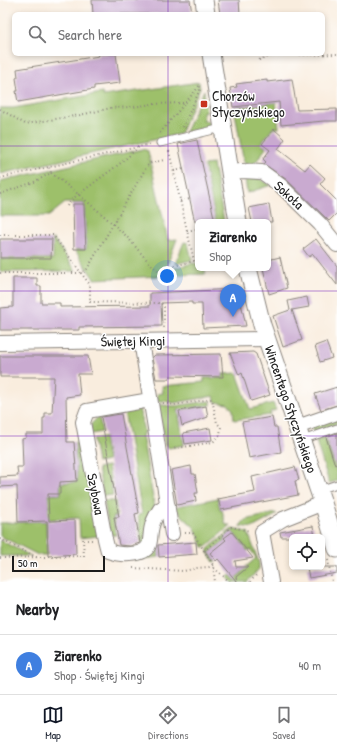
<!DOCTYPE html>
<meta charset="utf-8">
<style>
:root{--surface:#fff;--page:#f2f2f2;--text:#202124;--muted:#757577;--line:#e0e0e0;--accent:#111827}
body{margin:0;font-family:"Patrick Hand",sans-serif;background:var(--page);color:var(--text)}
.controls{position:absolute;right:12px;bottom:12px;display:grid;overflow:hidden;border-radius:6px;box-shadow:0 2px 6px #0003}
.controls button{width:36px;height:36px;display:grid;place-items:center;padding:0;border:0;border-bottom:1px solid var(--line);background:var(--surface);color:var(--text);font:20px sans-serif}
.scale{position:absolute;left:12px;bottom:10px;width:93px;box-sizing:border-box;padding-left:4px;border:2px solid #1c1c1c;border-top:0;font-size:11px;line-height:14px;white-space:nowrap;color:#1c1c1c;-webkit-text-stroke:3px #fff;paint-order:stroke}
.you{position:absolute;left:167px;top:276px;width:14px;height:14px;margin:-10px;border:3px solid #fff;border-radius:50%;background:#1a73e8;box-shadow:0 0 0 6px #1a73e833}
.badge{display:grid;place-items:center;width:26px;height:26px;border-radius:50%;background:var(--accent);color:#fff;font-size:13px;font-weight:700}
.pin{position:absolute;translate:-50% -33px;filter:drop-shadow(0 1px 2px #0008)}
.pin::after{content:'';position:absolute;top:21px;width:14px;height:12px;background:inherit;clip-path:polygon(0 0,100% 0,50% 100%)}
.popup{position:absolute;left:195px;top:219px;width:76px;height:52px;box-sizing:border-box;display:grid;place-content:center;border-radius:6px;background:var(--surface);filter:drop-shadow(0 1px 3px #0005);font-size:13px;white-space:nowrap;color:var(--muted)}
.popup b{font-size:15px;color:var(--text)}
.popup::after{content:'';position:absolute;left:50%;top:100%;margin-left:-8px;border:8px solid transparent;border-top-color:var(--surface)}
.list{margin:0;padding:0;list-style:none}
h2{display:flex;justify-content:space-between;align-items:center;height:52px;margin:0;padding:0 16px;font-size:17px}
h2 small{font-size:13px;font-weight:400;color:var(--muted)}
.list li{display:grid;grid-template-columns:26px 1fr auto;gap:12px;align-items:center;box-sizing:border-box;height:60px;padding:0 16px;border-top:1px solid var(--line)}
.list b{display:block;font-size:15px;white-space:nowrap}
.list p{margin:0;font-size:13px;white-space:nowrap;color:var(--muted)}
.list em{font-size:13px;font-style:normal;color:var(--muted)}
.icon{flex:none;width:22px;height:22px;fill:none;stroke:currentColor;stroke-width:2;stroke-linecap:round;stroke-linejoin:round}
.map{position:relative;flex:none;width:337px;height:582px;overflow:hidden}
.search{position:absolute;background:var(--surface);box-shadow:0 2px 6px #0003;left:12px;right:12px;top:12px;height:44px;display:flex;align-items:center;gap:10px;box-sizing:border-box;padding:0 14px;border-radius:6px;color:var(--muted);font-size:15px}
.sheet{height:112px;background:var(--surface)}
nav{display:flex;justify-content:space-around;align-items:center;box-sizing:border-box;height:56px;border-top:1px solid var(--line);background:var(--surface);font-size:11px;color:var(--muted)}
nav a{display:grid;justify-items:center;gap:2px}
nav .on{color:var(--accent)}
.map>svg:first-child{display:block}
.green{fill:#9dc06a;stroke:#5c6e43}
.building{fill:#c9aad0}
.lines{fill:none;stroke-linecap:round;stroke-linejoin:round}
.service-casing{stroke:#8a847d;stroke-width:9}
.minor-casing{stroke:#8a847d;stroke-width:16}
.tertiary-casing{stroke:#8a847d;stroke-width:19}
.path{stroke:#8a847d;stroke-width:2;stroke-dasharray:1 3;stroke-linecap:butt}
.service{stroke:#fff;stroke-width:7}
.minor{stroke:#fff;stroke-width:14}
.tertiary{stroke:#fff;stroke-width:17}
.grid{fill:none;stroke:#7b2cbf;stroke-width:1;stroke-opacity:0.55}
.poi-dot{fill:#c8321e;stroke:#fff;stroke-width:1.5}
.labels{text-anchor:middle;stroke-width:3;stroke-linejoin:round;paint-order:stroke}
.poi-label{font-size:14px;fill:#1c1c1c;stroke:#fff;text-anchor:start}
.street-label{font-size:14px;fill:#1c1c1c;stroke:#fff}
</style>
<div class="map">
<svg width="337" height="582" viewBox="0 0 337 582">
<rect width="100%" height="100%" fill="#fff"/>
<filter id="ink" filterUnits="userSpaceOnUse"><feTurbulence type="fractalNoise" baseFrequency=".025" numOctaves="2"/><feDisplacementMap in="SourceGraphic" scale="8" xChannelSelector="R" yChannelSelector="G"/><feConvolveMatrix kernelMatrix="1 2 1 2 8 2 1 2 1" color-interpolation-filters="sRGB"/></filter>
<filter id="wash" filterUnits="userSpaceOnUse"><feTurbulence type="fractalNoise" baseFrequency=".012" numOctaves="4" result="noise"/><feDisplacementMap in="SourceGraphic" scale="16" xChannelSelector="R" yChannelSelector="G"/><feGaussianBlur stdDeviation="0.9" result="paint"/><feColorMatrix in="noise" values="0 0 0 0 0 0 0 0 0 0 0 0 0 0 0 0 0 1.4 0 .05"/><feComposite in="paint" operator="in"/></filter>
<g filter="url(#wash)">
<rect width="100%" height="100%" fill="#f9edde"/>
<path class="green" d="M199,82l1,6 -20,46 -180,40v-66h13l89,-15 1,3z
M204,90l2,22 -3,1 1,8h4l1,6 -24,5z
M276,102l3,26h-6l-12,16 5,4 -11,15 -11,1 -10,-57 10,-1 1,1z
M143,149l5,2 20,89 9,-1 -14,37 -69,3 -19,-29 11,-1 -2,-46h-19l-16,13h-49v-35z
M213,164l10,51 1,7h-8l-12,-57z
M245,178h13l13,7 -24,8z
M53,238l23,33 -76,1v-13h53z
M184,242l4,1 4,17 -17,4z
M193,263l5,1v4h6l2,6 -31,1v5l-5,-1 1,-3 3,-8z
M237,373l13,36 23,-6 3,7 -6,2 1,3 -37,5 -1,-10 -5,-6 -13,-2 -1,-6 -40,7 -11,-2h-5l-1,-7 6,-1 -1,-7 42,-4v-4h19v-4z
M210,401l1,4 -33,5 6,35 -15,3 -4,-3 -7,-40h4l12,1z
M139,408l5,24 -2,3 13,74 -13,37 -4,-31 4,-1 -18,-103z
M99,416l3,16 -11,2v-10z
M337,417v7l-24,8 -2,-6z
M104,437l4,24 -11,2 -4,-24z
M325,437l12,36v8l-8,2 -13,-42z
M75,442h7l16,94 -18,2 -1,-20 -42,2 -1,-13h13v-12l12,-1 -1,-11 17,-1z
M108,466l5,29 -10,1 -5,-28z
M218,498l2,12h2l4,15h5l-25,22h-3l-8,-19 -20,-19 -1,-2z
M104,501h11l2,15 -4,1 3,18h-6z
M276,513v2l-24,13 -12,-2 5,-6z
M160,515l3,5 -5,24 1,13 -25,3z
M46,521l1,34h-9l-38,-19v-13z
M232,529l16,3 11,31v6l-12,13h-15l-5,-5 3,-2 4,4 8,-6 -1,-2 15,-13 -6,-9 -2,2 -16,-20 -8,7 1,2 -16,13 7,8 -2,1 -6,-9v-4z
M0,540l31,16h-31z"/>
<g id="blocks">
<path class="building" d="M92,0h98l2,14h-99z
M218,0h21l1,14h-20z
M98,54h18l4,29 -26,3v3l-76,13 -2,-11h2l-2,-13 2,-1 -1,-8 82,-13z
M292,79l5,31 40,-1v12h-13l-43,4 -2,-23 -46,5 -3,-19 7,-1 -1,-3 31,-4v2z
M274,129l11,10 -7,10 27,21 5,-6 15,14 -5,6 17,17v12l-8,8 -42,-41 -23,-16 2,-2 -3,-3 7,-9 -8,-6z
M197,140l2,10 16,72h-20l-2,-8 -15,-70z
M73,204h11l2,45h-12z
M269,204l3,18h-20l-3,-14z
M0,239h52l-1,19h-51z
M316,239l21,27v19l-24,-31 -4,3 -6,-8z
M280,257l7,31 -18,6 -6,-26h5v-8z
M13,278h24v8h4v17h19v4l90,-1v-13l88,-4 8,37 -43,2 -1,-24h-10v-2l-31,1 1,23 -83,1v3h-79v-22l13,-1z
M307,297l2,10 -17,3 10,30 -19,7 -10,-31 17,-6 -2,-9z
M326,342l6,16 -12,4 -5,-16z
M253,352l3,2 14,41 -19,6 -9,-28 -3,2 -9,-22z
M221,354l2,23 -53,-1 -2,3h-12l-4,-21 3,-3z
M0,356h88l3,18h-13l2,21 -14,2 1,45h7l3,39 -17,1v12h-12l1,27 26,-1 1,34 -28,2 -1,-35 -29,1 -1,-36 -17,1v-10l18,-1 -1,-9h6l-1,-28 4,-1v-4h17v-16h2v-5h7l2,-36h-54z
M337,387v18l-16,5 -6,-16z
M206,406l2,11 -26,9 -3,-15z
M121,414l18,99 -4,1 5,29 -10,3 -11,-1 -5,-28h5l-18,-100z
M272,417l2,10h3l4,25 -32,6 -7,-36z
M210,428l2,12 -27,4 -2,-11z
M337,433v31l-2,1 -9,-28z
M191,466l1,8h3l3,19h-3l1,8 -19,4 -6,-35z
M295,467l4,13 -4,1 3,14 -77,15 -3,-11 37,-7 -3,-15z
M313,526l2,11h-34l-1,-5z
M232,532l21,26 -18,3 1,6h12l-12,10 1,5 -19,-23 -2,2 -6,-8 16,-13 -2,-2z
M196,542l1,12 -38,3 -1,-12z
M307,567h30v6l-28,5z"/>
</g>
</g>
<g filter="url(#ink)">
<use href="#blocks" fill-opacity="0" stroke="#8a847d" stroke-width="1"/>
<g class="lines">
<defs>
<path id="service" d="M160,143l62,-15
M302,440l35,-12
M319,490l18,-6"/>
<path id="minor" d="M229,173l12,-2 21,1 19,14 39,38 17,21
M141,341l31,193
M0,343l267,-4
M150,400l-63,11 -4,11 22,117 3,12c10,4 36,6 41,-6 2,-6 1,-13 3,-19 1,-6 5,-12 8,-17l8,-3
M297,427l40,-14
M271,582l-9,-50 21,-13 40,-16"/>
<path id="tertiary" d="M204,0l2,14
M211,54l27,168
M248,268l14,57 61,178 14,46"/>
</defs>
<use href="#service" class="service-casing"/>
<use href="#minor" class="minor-casing"/>
<use href="#tertiary" class="tertiary-casing"/>
<path class="path" d="M296,54l6,1 35,-1
M259,60l18,-6
M0,109l25,15 55,-9 31,-7 22,-1 19,-3 33,-1
M183,127l18,-40
M160,133l41,-49
M169,151l25,110
M174,171l9,-2
M51,173c24,18 48,38 70,58 16,15 27,35 46,45
M0,178l151,-34
M0,194l34,-12 17,-9 -2,-6
M180,201l10,-2
M67,206l4,-6 51,-38 18,-16
M187,231l10,-2
M0,235h53l37,50v17l71,1 3,4v21
M170,267l24,-6h4
M0,273h80l6,-2 61,-105 4,-3 13,-3
M163,403l11,2 38,-6 5,24 4,4 -1,8 -7,7 -41,7
M185,533h8l20,32 2,17
M0,539l36,18
M204,551l27,-24 19,4
M0,558l84,-2 -1,-16h9
M328,560l4,22
M133,568l51,3 13,-3 12,-1 4,-2
M214,568l16,14
M250,582l7,-8"/>
<use href="#service" class="service"/>
<use href="#minor" class="minor"/>
<use href="#tertiary" class="tertiary"/>
</g>
</g>
<path class="grid" d="M168,0v14M168,54v528M0,146h337M0,291h337M0,436h337"/>
<rect class="poi-dot" x="200" y="100" width="8" height="8" rx="2"/>
<g class="labels">
<g class="poi-label">
<text x="212" y="101">Chorzów<tspan x="212" dy="16">Styczyńskiego</tspan></text>
</g>
<g class="street-label">
<text transform="translate(289 195) rotate(42)" y="5">Sokoła</text>
<text transform="translate(133 341) rotate(-1)" y="5">Świętej Kingi</text>
<text transform="translate(291 409) rotate(71)" y="5">Wincentego Styczyńskiego</text>
<text transform="translate(96 494) rotate(79)" y="5">Szybowa</text>
</g>
</g>
</svg>
<div class="controls">
<button><svg class="icon" aria-label="locate" viewBox="0 0 24 24"><circle cx="12" cy="12" r="6"/><path d="M12 2v4M12 18v4M2 12h4M18 12h4"/></svg></button>
</div>
<div class="scale">50 m</div>
<div class="you"></div>
<div class="pin badge" style="left:233px;top:317px;background:#3f7fe0">A</div>
<div class="popup"><b>Ziarenko</b>Shop</div>
<div class="search"><svg class="icon" aria-label="search" viewBox="0 0 24 24"><circle cx="10" cy="10" r="6"/><path d="M15 15l6 6"/></svg>Search here</div>
</div>
<section class="sheet">
<h2>Nearby<small></small></h2>
<ul class="list">
<li><span class="badge" style="background:#3f7fe0">A</span><div><b>Ziarenko</b><p>Shop · Świętej Kingi</p></div><em>40 m</em></li>
</ul>
</section>
<nav>
<a class="on"><svg class="icon" aria-label="map" viewBox="0 0 24 24"><path d="M3 6l6-2 6 2 6-2v14l-6 2-6-2-6 2zM9 4v14M15 6v14"/></svg>Map</a>
<a><svg class="icon" aria-label="directions" viewBox="0 0 24 24"><path d="M12 3l9 9-9 9-9-9zM9 14v-3h6M13 9l2 2-2 2"/></svg>Directions</a>
<a><svg class="icon" aria-label="saved" viewBox="0 0 24 24"><path d="M7 4h10v16l-5-4-5 4z"/></svg>Saved</a>
</nav>
